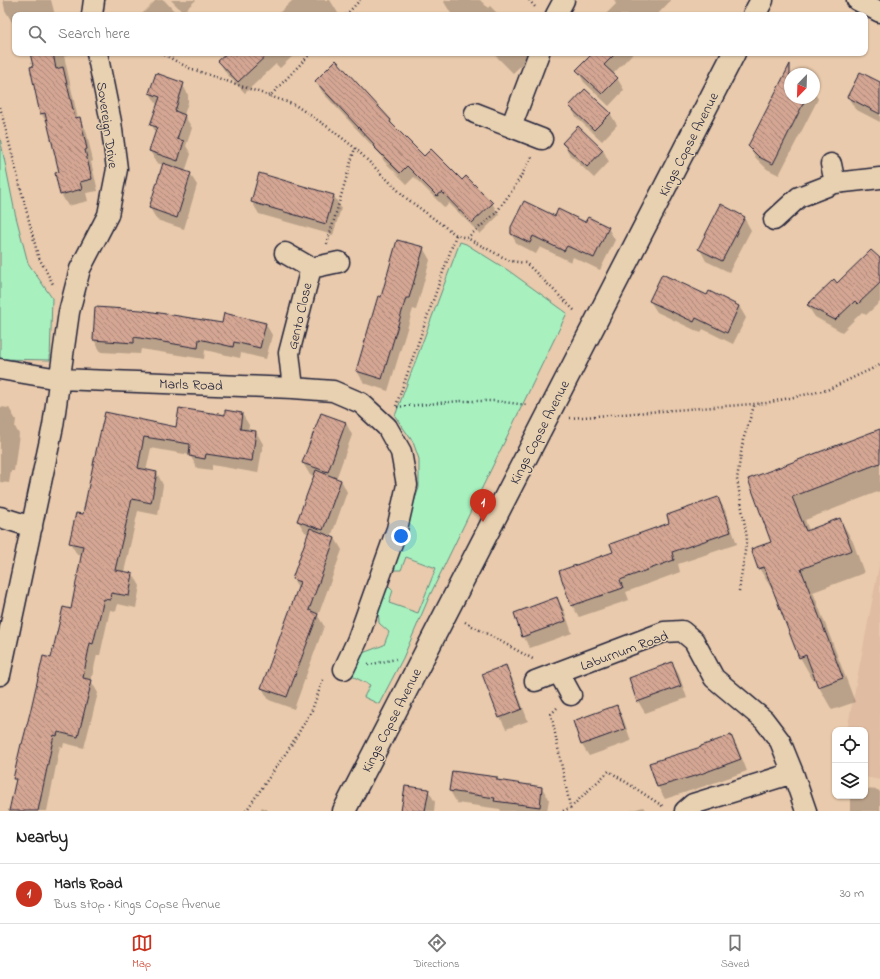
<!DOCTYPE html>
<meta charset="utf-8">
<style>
:root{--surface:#fff;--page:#f2f2f2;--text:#222;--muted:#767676;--line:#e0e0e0;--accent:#c8321e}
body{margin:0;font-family:"Indie Flower",sans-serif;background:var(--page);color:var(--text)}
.controls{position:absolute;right:12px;bottom:12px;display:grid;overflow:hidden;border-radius:8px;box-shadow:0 1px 3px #0004}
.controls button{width:36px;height:36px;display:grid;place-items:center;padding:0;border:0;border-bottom:1px solid var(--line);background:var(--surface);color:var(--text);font:20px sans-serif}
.compass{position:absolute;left:784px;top:68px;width:36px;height:36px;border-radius:50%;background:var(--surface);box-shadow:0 1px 3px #0004;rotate:203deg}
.you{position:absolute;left:401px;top:536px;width:14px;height:14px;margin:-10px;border:3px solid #fff;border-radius:50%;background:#1a73e8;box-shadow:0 0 0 6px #1a73e833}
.badge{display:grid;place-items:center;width:26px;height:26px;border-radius:50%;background:var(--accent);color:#fff;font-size:13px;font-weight:700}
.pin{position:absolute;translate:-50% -33px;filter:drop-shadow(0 1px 2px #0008)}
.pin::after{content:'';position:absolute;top:21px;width:14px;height:12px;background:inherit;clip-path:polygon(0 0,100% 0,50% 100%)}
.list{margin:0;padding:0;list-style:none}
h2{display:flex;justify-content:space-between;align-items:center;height:52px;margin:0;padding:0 16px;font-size:17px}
h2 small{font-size:13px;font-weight:400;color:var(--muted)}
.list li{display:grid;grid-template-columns:26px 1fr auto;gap:12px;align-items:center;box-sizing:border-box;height:60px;padding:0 16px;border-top:1px solid var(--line)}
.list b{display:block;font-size:15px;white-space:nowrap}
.list p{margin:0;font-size:13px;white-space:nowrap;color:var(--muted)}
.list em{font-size:13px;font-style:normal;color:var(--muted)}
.icon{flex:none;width:22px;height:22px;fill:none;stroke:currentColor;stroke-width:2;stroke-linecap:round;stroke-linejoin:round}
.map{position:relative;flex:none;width:880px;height:811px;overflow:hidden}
.search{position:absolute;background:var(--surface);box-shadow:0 1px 3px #0004;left:12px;right:12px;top:12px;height:44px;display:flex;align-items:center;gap:10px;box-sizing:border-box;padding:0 14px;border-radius:8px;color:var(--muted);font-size:15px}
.sheet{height:112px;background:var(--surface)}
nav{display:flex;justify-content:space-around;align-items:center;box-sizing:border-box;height:56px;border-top:1px solid var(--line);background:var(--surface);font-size:11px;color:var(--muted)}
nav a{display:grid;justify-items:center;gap:2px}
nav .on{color:var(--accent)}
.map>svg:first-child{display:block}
.built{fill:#dfbca2}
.green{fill:#a8f1bf;stroke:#658a7d}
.shadow{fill:#0003}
.building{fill:url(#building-back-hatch);stroke:#22223b}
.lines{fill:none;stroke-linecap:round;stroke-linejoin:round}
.street-casing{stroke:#22223b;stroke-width:23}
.secondary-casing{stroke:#22223b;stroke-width:25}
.path{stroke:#22223b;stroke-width:2.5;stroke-dasharray:1 3;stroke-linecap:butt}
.street{stroke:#e8d1b1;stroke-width:20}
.secondary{stroke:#e8d1b1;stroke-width:22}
.labels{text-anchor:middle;stroke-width:3;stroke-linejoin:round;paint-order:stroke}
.street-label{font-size:14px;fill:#22223b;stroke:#e8d1b1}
</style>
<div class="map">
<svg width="880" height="811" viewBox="0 0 880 811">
<defs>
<pattern id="building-back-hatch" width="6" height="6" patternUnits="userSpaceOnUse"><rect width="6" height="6" fill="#d4a693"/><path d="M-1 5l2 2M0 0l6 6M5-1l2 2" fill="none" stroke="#ac8779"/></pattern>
</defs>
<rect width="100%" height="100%" fill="#e9caac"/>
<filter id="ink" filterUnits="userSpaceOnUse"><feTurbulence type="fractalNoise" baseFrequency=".025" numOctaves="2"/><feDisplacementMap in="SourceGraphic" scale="8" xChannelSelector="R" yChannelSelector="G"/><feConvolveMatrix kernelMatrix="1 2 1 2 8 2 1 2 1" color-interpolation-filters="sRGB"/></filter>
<g filter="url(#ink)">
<path class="built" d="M880,561v219l-15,-3v-47h-18z"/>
<path class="green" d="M0,138l15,75 13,50 24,35 -2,62 -50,-1z
M460,242l6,2 43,27 58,42 -137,282 -27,63 -24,46 -15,-7 6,-12 -18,-9 8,-22 24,-9 5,-13 -10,-9 -1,-18 6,-19h5l4,4 -4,13 29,10 18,-45 -30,-11 -5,13h-7l-3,-6 28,-76v-29l-6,-17 -18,-26z"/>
<path class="shadow" d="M3,0h48l4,15h-40v6l-3,1 -7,-12z
M156,0h8l14,15h-37z
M171,0h25l-13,12z
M293,0h37l8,13 -2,2h-59z
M446,0h34l8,8 2,-2 9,9h-47l-8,-13z
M614,0h57l-14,15h-52l11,-11z
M31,53h36v3h-3l14,63 1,-1 7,12 7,31 -2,1 7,29 -12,2 2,8 -20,5 -7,-12 -1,-21 -12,-48 -7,-12z
M228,53h68l-16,15 -4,-4 -31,29 -19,-20 -7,-12z
M493,53h38l1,2 -19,18z
M595,53h38l-20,21 4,4 7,12 -15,16 -25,-24 -6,-11z
M790,76v22h24v-6l4,7 -39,76 -12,-6 -11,-11 -7,-12z
M316,81l75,40 4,8 29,28 38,24 30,22 7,12 -19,19 -31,-31 -4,5 -31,-31 -7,7 -23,-23 -4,-7 -57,-61z
M182,83l6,12v7l-4,13 8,13 -6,18 5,8 -6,18 5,2 7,11 -13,44 -27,-9 -7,-12 13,-43 -6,-2 -7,-12 6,-18 -4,-8 5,-20 -7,-12z
M880,84v38l-25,-13 -7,-12z
M570,106l40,7 7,12 -15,16 -25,-23z
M578,127l25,23 6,12 -15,16 -24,-23 -7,-12z
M334,196l7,12 -8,27 -74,-21 -7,-12z
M524,203l31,14 53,11 7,12 -15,30 -27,-13 -2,5 -31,-15 -4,7 -19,-10 -7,-12z
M744,218l7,12 -22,42 -23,-11 -6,-12z
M423,248l7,12 -14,50 -3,-1 -25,82 -24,-8 -7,-12 25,-73z
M880,260v42l-14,13 -4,-3 -20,20 -27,-15 -7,-11 29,-22z
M708,296l31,10 7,12 -13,26 -30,-15 -2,4 -44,-21 -7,-11z
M265,323l7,12 -6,24 -25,-6 -1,5 -35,-8 -1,9 -63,-10 -1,5 -39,-2 -7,-12 129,-16z
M0,407l9,1 7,12 -1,7 4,7 -5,37h-3l-2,12 -9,-1z
M106,413l71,15 49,-12 16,-2 7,11 -1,6 8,1 7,12 -5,29 -46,-8v5l-15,-2 -7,-13 -39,-7 -5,23 11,2 6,12 -5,30 -20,-4 -14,61 9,2 7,12 -4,22 -18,-4 -2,7 -6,-1 -10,45h-3l-6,26 7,12 -14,55 -20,-5 -1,4 -3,-1 -13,65h-37l6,-29 -1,-3 37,-120 20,-49 10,-54 -5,-2 -7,-11 14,-27z
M346,423l6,12 -16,44 5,1 6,12 -16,45 4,1 7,12 -24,66 6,10 -30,83 -25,-9 -7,-12 37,-99 -6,-10 16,-45 -4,-2 -7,-11 16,-45 -4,-1 -7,-12z
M880,435v56l-75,29 4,11 31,-12 13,23 11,31 -51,19 42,110 -23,8 -13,-23 -3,-8 -3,1 -13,-23 -26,-66h-1l-14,-23 14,-26 -24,-63z
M718,498l7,12 12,34 -59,20 2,8 -54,20 3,8 -50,17 -7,-12 99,-82z
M557,598l7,12 8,23 -42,15 -7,-12z
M672,663l7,12 8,23 -42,15 -7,-12z
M505,666l7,12 16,43 -22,8 -6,-12z
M616,707l7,11 8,23 -42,15 -7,-11 -8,-23z
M731,736l7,12 9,23 -42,15 -40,13 -7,-12 -7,-24 52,-15z
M497,778l2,4 43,6 7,11 -2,12h-46l-1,-2 -43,-6 -7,-12z
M865,789l13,1 2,2v19h-30v-15h15z
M428,790l7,12 -1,9h-32z
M262,807l7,4h-9z
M643,807l3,4h-16z"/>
<path class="building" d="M30,53h23l3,16 7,-2 12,51 5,-1 7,32 -2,1 7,29 -12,3 2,7 -22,6 -5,-22 4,-1 -14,-59 -5,1 -10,-47 3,-1z
M227,53h42l-31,29 -20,-21z
M593,53h23l-12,12 14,13 -16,16 -26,-24z
M336,60l55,60 -1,2 34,34 7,-7 31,31 4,-4 27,27 -21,20 -30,-31 -5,4 -30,-30 -7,7 -27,-27 1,-2 -59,-63z
M790,64v34h16l-33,66 -14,-7 -11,-11z
M860,72l20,10v32l-33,-17z
M156,73l28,10 -9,28 10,4 -8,24 7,2 -6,20 -29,-10 8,-24 -7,-2 10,-28 -11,-4z
M585,89l26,24 -17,17 -25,-24z
M578,126l25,24 -16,17 -25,-24z
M163,163l28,10 -14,45 -28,-10z
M259,173l75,22 -8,29 -75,-22z
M524,201l31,15 3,-7 27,13 3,-5 21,10 -15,31 -27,-12 -3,5 -31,-15 -3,7 -19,-9v-7z
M721,204l24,13 -23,44 -24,-12z
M397,240l27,7 -15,51h-3l-24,81 -26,-8 22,-75 3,1z
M871,250l9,8v25l-22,21 -3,-3 -20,19 -28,-15 27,-26 3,4z
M662,274l45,21 2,-4 30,15 -12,27 -31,-15 -2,4 -45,-21z
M95,307l46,3 81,13 2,-10 42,10 -6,25 -26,-6 -1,5 -34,-8 -1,9 -64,-11v6l-41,-3z
M179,408l46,7v-5l17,3 -2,16 16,2 -4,30 -46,-7 -1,5 -16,-3 1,-12 -46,-7 -6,31 19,4 -6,31 -19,-4 -17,71 18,3 -4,23 -18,-3 -1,7 -6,-1 -11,45 -3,-1 -7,35 9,2 -14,57 -20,-5 -1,4 -3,-1 -16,76h-29l7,-32h-3l8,-35h1l8,-31 13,-57 8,2 12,-51 8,2 12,-63 -14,-3 7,-30 7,1 11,-54 11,-48 71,15z
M321,413l25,9 -18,50 -26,-9z
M880,429v34l-88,34 14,34 34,-13 12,32 -51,19 42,109 -25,9 -12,-32 -7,3 -35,-91 -6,2 -7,-20 20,-7 -23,-63z
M316,470l25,10 -18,50 -26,-9z
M718,497l13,35 -59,20 2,8 -54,20 3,8 -52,18 -12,-35 54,-19 -3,-8 59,-21 -2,-8z
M310,528l25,10 -26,72 9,4 -31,83 -26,-9 39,-106 -8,-3z
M557,597l9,24 -44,16 -8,-24z
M672,662l9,24 -44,16 -8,-24z
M506,665l16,44 -23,9 -17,-44z
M617,705l8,24 -44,16 -8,-24z
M731,735l10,24 -43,16 -41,12 -8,-24 52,-16v-1z
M452,771l45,6v3l45,7 -2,20 -46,-6 1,-3 -46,-7z
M405,786l24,3 -4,22h-24z"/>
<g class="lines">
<defs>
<path id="street" d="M857,0l23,12
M92,15l2,-15
M556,15l8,-15
M475,113l67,26
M511,127l28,-74
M831,164l4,19
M774,220l25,-23 36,-14 45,-5
M285,253l26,15 28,-6
M0,369l59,10 234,9 40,3 28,12 26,24 14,25 6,33 -10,44 -40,112 -13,28
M293,388l-4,-35 22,-85
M0,517l32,10
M559,673l12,22
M0,675l53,-249 16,-114 11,-43 28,-54 9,-46 -6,-47 -14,-69
M535,681l129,-49 18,-1 12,10 20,37 50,42 16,21 13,32 13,38
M685,811l8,-7 100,-31"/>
<path id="secondary" d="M754,15l8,-15
M344,811l390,-758"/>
</defs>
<use href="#street" class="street-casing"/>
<use href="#secondary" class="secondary-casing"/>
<path class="path" d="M529,0l7,8
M346,15l14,-15
M161,53l28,15 81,28
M311,53l-41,43 25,9 33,22 27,21 51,50 50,37 11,3 43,23 16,2 50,49
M0,107l38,149 16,30
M467,238l29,-25 18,-25 18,-31
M327,244l28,-96
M396,406l60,-171
M397,407l63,-6h34l34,4
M570,418l196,-15 61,-13 53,-25
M739,591l8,-53 -10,-59 6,-39 12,-37
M465,622l68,37
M368,665l28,-6
M557,708l-6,6 20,97
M246,811l44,-64 22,-37 12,-33
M563,811l7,-3 39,-37 55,36"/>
<use href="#street" class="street"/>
<use href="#secondary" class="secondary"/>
</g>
</g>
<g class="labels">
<g class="street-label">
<text transform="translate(108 125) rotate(82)" y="5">Sovereign Drive</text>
<text transform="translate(688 144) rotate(-63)" y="5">Kings Copse Avenue</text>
<text transform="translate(299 316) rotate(-77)" y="5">Gento Close</text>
<text transform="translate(191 384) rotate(2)" y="5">Marls Road</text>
<text transform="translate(539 432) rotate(-63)" y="5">Kings Copse Avenue</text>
<text transform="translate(624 650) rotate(-20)" y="5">Laburnum Road</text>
<text transform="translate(391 720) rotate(-63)" y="5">Kings Copse Avenue</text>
</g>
</g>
</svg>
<div class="controls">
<button><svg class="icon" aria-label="locate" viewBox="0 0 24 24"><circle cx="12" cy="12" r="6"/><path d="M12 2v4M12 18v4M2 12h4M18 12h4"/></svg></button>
<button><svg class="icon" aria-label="layers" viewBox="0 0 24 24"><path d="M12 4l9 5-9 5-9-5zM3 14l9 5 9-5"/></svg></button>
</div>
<svg class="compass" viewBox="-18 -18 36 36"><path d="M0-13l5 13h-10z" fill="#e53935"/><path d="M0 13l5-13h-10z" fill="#767676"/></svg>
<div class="you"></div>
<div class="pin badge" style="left:483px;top:522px">1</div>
<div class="search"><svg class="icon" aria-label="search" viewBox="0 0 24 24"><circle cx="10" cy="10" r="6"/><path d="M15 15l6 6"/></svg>Search here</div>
</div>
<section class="sheet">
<h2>Nearby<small></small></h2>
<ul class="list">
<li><span class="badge">1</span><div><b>Marls Road</b><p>Bus stop · Kings Copse Avenue</p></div><em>30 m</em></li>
</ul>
</section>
<nav>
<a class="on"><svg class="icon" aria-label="map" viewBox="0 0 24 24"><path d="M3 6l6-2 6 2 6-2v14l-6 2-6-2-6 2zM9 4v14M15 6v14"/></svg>Map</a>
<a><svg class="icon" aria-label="directions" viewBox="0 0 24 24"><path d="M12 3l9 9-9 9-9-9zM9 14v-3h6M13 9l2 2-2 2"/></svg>Directions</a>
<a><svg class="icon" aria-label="saved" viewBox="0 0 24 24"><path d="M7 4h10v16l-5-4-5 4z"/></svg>Saved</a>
</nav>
